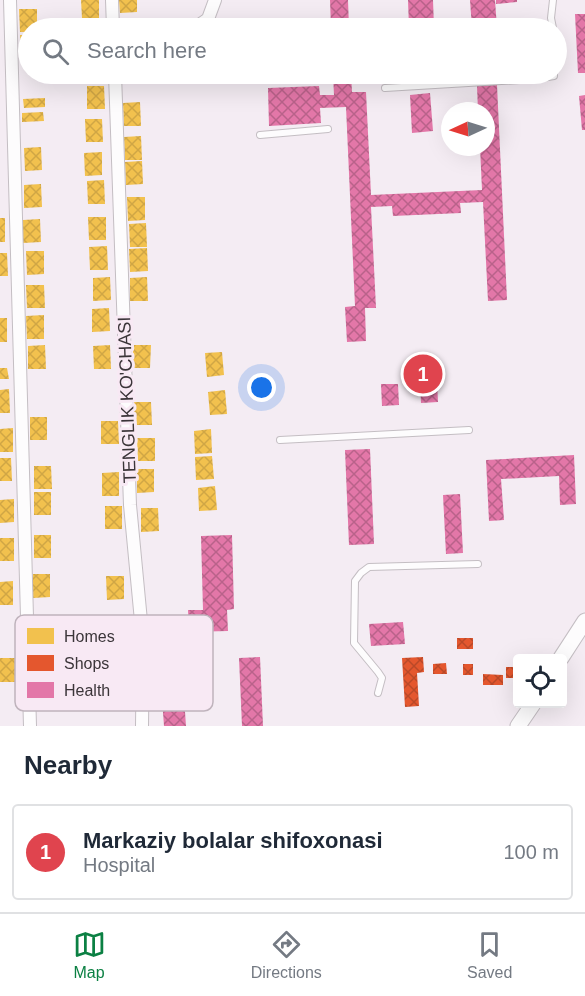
<!DOCTYPE html>
<style>
:root{--surface:#fff;--page:#f6f6f7;--text:#1f2937;--muted:#747a83;--line:#e0e1e3;--accent:#0b8043}
body{margin:0;font-family:Helvetica,sans-serif;background:var(--page);color:var(--text)}
.controls{position:absolute;right:18px;bottom:18px;display:grid;overflow:hidden;border-radius:6px;box-shadow:0 6px 24px #0002}
.controls button{width:54px;height:54px;display:grid;place-items:center;padding:0;border:0;border-bottom:2px solid var(--line);background:var(--surface);color:var(--text);font:30px sans-serif}
.compass{position:absolute;left:441px;top:102px;width:54px;height:54px;border-radius:50%;background:var(--surface);box-shadow:0 6px 24px #0002;rotate:266deg}
.you{position:absolute;left:262px;top:388px;width:21px;height:21px;margin:-15px;border:4px solid #fff;border-radius:50%;background:#1a73e8;box-shadow:0 0 0 9px #1a73e833}
.badge{display:grid;place-items:center;width:39px;height:39px;border-radius:50%;background:var(--accent);color:#fff;font-size:20px;font-weight:700}
.pin{position:absolute;translate:-50% -50%;border:3px solid #fff;box-shadow:0 2px 6px #0006}
.list{margin:0;padding:0;list-style:none}
h2{display:flex;justify-content:space-between;align-items:center;height:78px;margin:0;padding:0 24px;font-size:26px}
h2 small{font-size:20px;font-weight:400;color:var(--muted)}
.list li{display:grid;grid-template-columns:39px 1fr auto;gap:18px;align-items:center;box-sizing:border-box;height:96px;margin:0 12px 12px;padding:0 12px;border:2px solid var(--line);border-radius:6px}
.list b{display:block;font-size:22px;white-space:nowrap}
.list p{margin:0;font-size:20px;white-space:nowrap;color:var(--muted)}
.list em{font-size:20px;font-style:normal;color:var(--muted)}
.icon{flex:none;width:33px;height:33px;fill:none;stroke:currentColor;stroke-width:2;stroke-linecap:round;stroke-linejoin:round}
.map{position:relative;flex:none;width:585px;height:726px;overflow:hidden}
.search{position:absolute;background:var(--surface);box-shadow:0 6px 24px #0002;left:18px;right:18px;top:18px;height:66px;display:flex;align-items:center;gap:15px;box-sizing:border-box;padding:0 21px;border-radius:33px;color:var(--muted);font-size:22px}
.sheet{height:186px;background:var(--surface)}
nav{display:flex;justify-content:space-around;align-items:center;box-sizing:border-box;height:84px;border-top:2px solid var(--line);background:var(--surface);font-size:16px;color:var(--muted)}
nav a{display:grid;justify-items:center;gap:3px}
nav .on{color:var(--accent)}
.map>svg:first-child{display:block}
.homes{fill:url(#homes-cross-hatch)}
.shops{fill:url(#shops-cross-hatch)}
.health{fill:url(#health-cross-hatch)}
.lines{fill:none;stroke-linecap:round;stroke-linejoin:round}
.service-casing{stroke:#c4bec3;stroke-width:8}
.minor-casing{stroke:#c4bec3;stroke-width:14}
.tertiary-casing{stroke:#c4bec3;stroke-width:17}
.service{stroke:#fdfcfd;stroke-width:6}
.minor{stroke:#fdfcfd;stroke-width:12}
.tertiary{stroke:#fdfcfd;stroke-width:15}
.labels{text-anchor:middle;stroke-width:6;stroke-linejoin:round;paint-order:stroke}
.street-label{font-size:18px;fill:#3b3539;stroke:#f8e9f4}
.key{fill:#f8e9f4;stroke:#bfb3bc;stroke-width:1.5}
.key-label{font-size:16px;fill:#3b3539}
</style>
<div class="map">
<svg width="585" height="726" viewBox="0 0 585 726">
<defs>
<pattern id="homes-cross-hatch" width="8" height="8" patternUnits="userSpaceOnUse" patternTransform="scale(1.5)"><rect width="8" height="8" fill="#f2c14e"/><path d="M0 0l8 8M0 8l8-8" fill="none" stroke="#d0a645"/></pattern>
<pattern id="shops-cross-hatch" width="8" height="8" patternUnits="userSpaceOnUse" patternTransform="scale(1.5)"><rect width="8" height="8" fill="#e4572e"/><path d="M0 0l8 8M0 8l8-8" fill="none" stroke="#ba4928"/></pattern>
<pattern id="health-cross-hatch" width="8" height="8" patternUnits="userSpaceOnUse" patternTransform="scale(1.5)"><rect width="8" height="8" fill="#e377a8"/><path d="M0 0l8 8M0 8l8-8" fill="none" stroke="#b9628a"/></pattern>
</defs>
<rect width="100%" height="100%" fill="#f4ecf3"/>
<path class="homes" d="M81,0h18v18h-17z
M119,0h18v12l-17,1z
M19,9h18v19h-9v4h-8z
M82,22h17l1,6h-18z
M141,22v6h-17l-1,-5z
M20,35h8v23h-7z
M84,74h17v4l-17,1z
M87,86h17l1,23h-18z
M45,98v9l-21,1 -1,-9z
M140,102l1,24h-17l-1,-23z
M43,112l1,9 -22,1v-9z
M85,119h17l1,23h-17z
M141,136l1,24h-17l-1,-23z
M41,147l1,23 -17,1 -1,-23z
M102,152v23l-17,1 -1,-23z
M142,161l1,23 -17,1 -1,-23z
M104,180l1,24h-17l-1,-23z
M41,184l1,23 -18,1v-23z
M127,197h18v23l-17,1z
M88,217h18v23h-17z
M0,218h5v24h-5z
M40,219l1,23 -18,1v-23z
M146,223l1,24h-17l-1,-23z
M107,246l1,24h-18l-1,-23z
M147,248l1,23 -18,1 -1,-23z
M26,251h18v23l-17,1z
M0,253h7l1,23h-8z
M110,277l1,23 -18,1v-23z
M147,277l1,24h-18v-23z
M26,285h18l1,23h-18z
M109,308l1,23 -18,1v-23z
M44,315v24h-17l-1,-23z
M0,318h7v24h-7z
M45,345l1,24h-18v-23z
M110,345l1,24h-17l-1,-23z
M133,345h18l-1,23h-17z
M222,352l2,23 -17,2 -2,-24z
M0,368h7l2,11h-9z
M9,389l1,24h-10v-23z
M225,390l2,24 -17,1 -2,-23z
M134,402h17l1,23h-18z
M30,417h17v23h-17z
M101,421h17l1,23h-18z
M13,428v24h-13v-23z
M211,429l1,24 -17,1 -1,-23z
M137,438h18v23h-17z
M212,456l2,23 -18,1 -1,-23z
M0,458h11l1,23h-12z
M34,466h17l1,23h-18z
M137,469h17v23l-17,1z
M119,472v24h-17v-23z
M215,486l2,24 -18,1 -1,-23z
M34,492h17v23h-17z
M14,499v23l-14,1v-23z
M105,506h17v23h-17z
M141,508h17l1,23 -18,1z
M34,535h17v23h-17z
M0,538h14v23h-14z
M33,574h17v23l-17,1z
M106,576h18v23l-17,1z
M13,581v24h-13v-23z
M0,658h16l1,24h-17z"/>
<path class="shops" d="M457,638h16v11h-16z
M423,657l1,15 -7,1 2,33 -14,1 -3,-49z
M446,663l1,11h-14v-10z
M463,664h10v11h-10z
M506,667h12v11h-12z
M483,674l20,1v10h-20z"/>
<path class="health" d="M330,0h18l1,28h-18z
M408,0h25l1,28h-25z
M470,0h25l2,28h-25z
M496,0h21v2l-21,2z
M575,14h10v59h-7z
M333,74h18l1,18h14l5,103 111,-5 -2,-43h6v-36h-8l-1,-25 20,-1 10,215 -19,1 -5,-99 -23,1 1,10 -68,3 -1,-10 -21,1 5,101h-11l1,33 -19,1 -2,-35 10,-1 -9,-199 -26,1 1,15 -52,3 -1,-38 51,-2 1,9h14z
M412,74h25v8l-25,1z
M474,74h25v3l-25,1z
M430,93l3,38 -21,2 -2,-38z
M585,95v35h-3l-3,-34z
M437,381l1,21 -17,1 -1,-21z
M381,384h17l1,21 -17,1z
M370,449l4,95 -25,1 -4,-95z
M574,455l2,49 -16,1 -1,-29 -58,3 3,41 -15,1 -3,-61z
M460,494l3,59 -17,1 -3,-59z
M232,535l2,74 -7,1 1,21 -39,1 -1,-22h15l-2,-74z
M403,622l2,22 -34,2 -2,-22z
M260,657l3,69h-21l-3,-68z
M182,669l4,57h-22l-4,-55z"/>
<g class="lines">
<defs>
<path id="service" d="M311,25v3
M553,28l-2,-10 2,-18
M257,80l54,-2 4,-2 1,-2
M385,88l151,-9 18,-3v-2
M260,135l68,-6
M280,440l189,-10
M378,693l4,-15 -4,-6 -24,-29 1,-62 6,-8 8,-6 109,-3"/>
<path id="minor" d="M10,0l20,726
M112,0l1,28
M195,28l13,-9 7,-19
M115,74l15,431 13,137 -1,84"/>
<path id="tertiary" d="M561,658l24,-37
M518,726l15,-22"/>
</defs>
<use href="#service" class="service-casing"/>
<use href="#minor" class="minor-casing"/>
<use href="#tertiary" class="tertiary-casing"/>
<use href="#service" class="service"/>
<use href="#minor" class="minor"/>
<use href="#tertiary" class="tertiary"/>
</g>
<g class="labels">
<g class="street-label">
<text transform="translate(127 400) rotate(-92)" y="6">TENGLIK KO'CHASI</text>
</g>
</g>
<rect x="15" y="615" width="198" height="96" rx="9" class="key"/>
<rect x="27" y="628" width="27" height="16" fill="#f2c14e"/>
<rect x="27" y="655" width="27" height="16" fill="#e4572e"/>
<rect x="27" y="682" width="27" height="16" fill="#e377a8"/>
<g class="key-label">
<text x="64" y="642">Homes</text>
<text x="64" y="669">Shops</text>
<text x="64" y="696">Health</text>
</g>
</svg>
<div class="controls">
<button><svg class="icon" aria-label="locate" viewBox="0 0 24 24"><circle cx="12" cy="12" r="6"/><path d="M12 2v4M12 18v4M2 12h4M18 12h4"/></svg></button>
</div>
<svg class="compass" viewBox="-18 -18 36 36"><path d="M0-13l5 13h-10z" fill="#e53935"/><path d="M0 13l5-13h-10z" fill="#747a83"/></svg>
<div class="you"></div>
<div class="pin badge" style="left:423px;top:374px;background:#e0444e">1</div>
<div class="search"><svg class="icon" aria-label="search" viewBox="0 0 24 24"><circle cx="10" cy="10" r="6"/><path d="M15 15l6 6"/></svg>Search here</div>
</div>
<section class="sheet">
<h2>Nearby<small></small></h2>
<ul class="list">
<li><span class="badge" style="background:#e0444e">1</span><div><b>Markaziy bolalar shifoxonasi</b><p>Hospital</p></div><em>100 m</em></li>
</ul>
</section>
<nav>
<a class="on"><svg class="icon" aria-label="map" viewBox="0 0 24 24"><path d="M3 6l6-2 6 2 6-2v14l-6 2-6-2-6 2zM9 4v14M15 6v14"/></svg>Map</a>
<a><svg class="icon" aria-label="directions" viewBox="0 0 24 24"><path d="M12 3l9 9-9 9-9-9zM9 14v-3h6M13 9l2 2-2 2"/></svg>Directions</a>
<a><svg class="icon" aria-label="saved" viewBox="0 0 24 24"><path d="M7 4h10v16l-5-4-5 4z"/></svg>Saved</a>
</nav>
